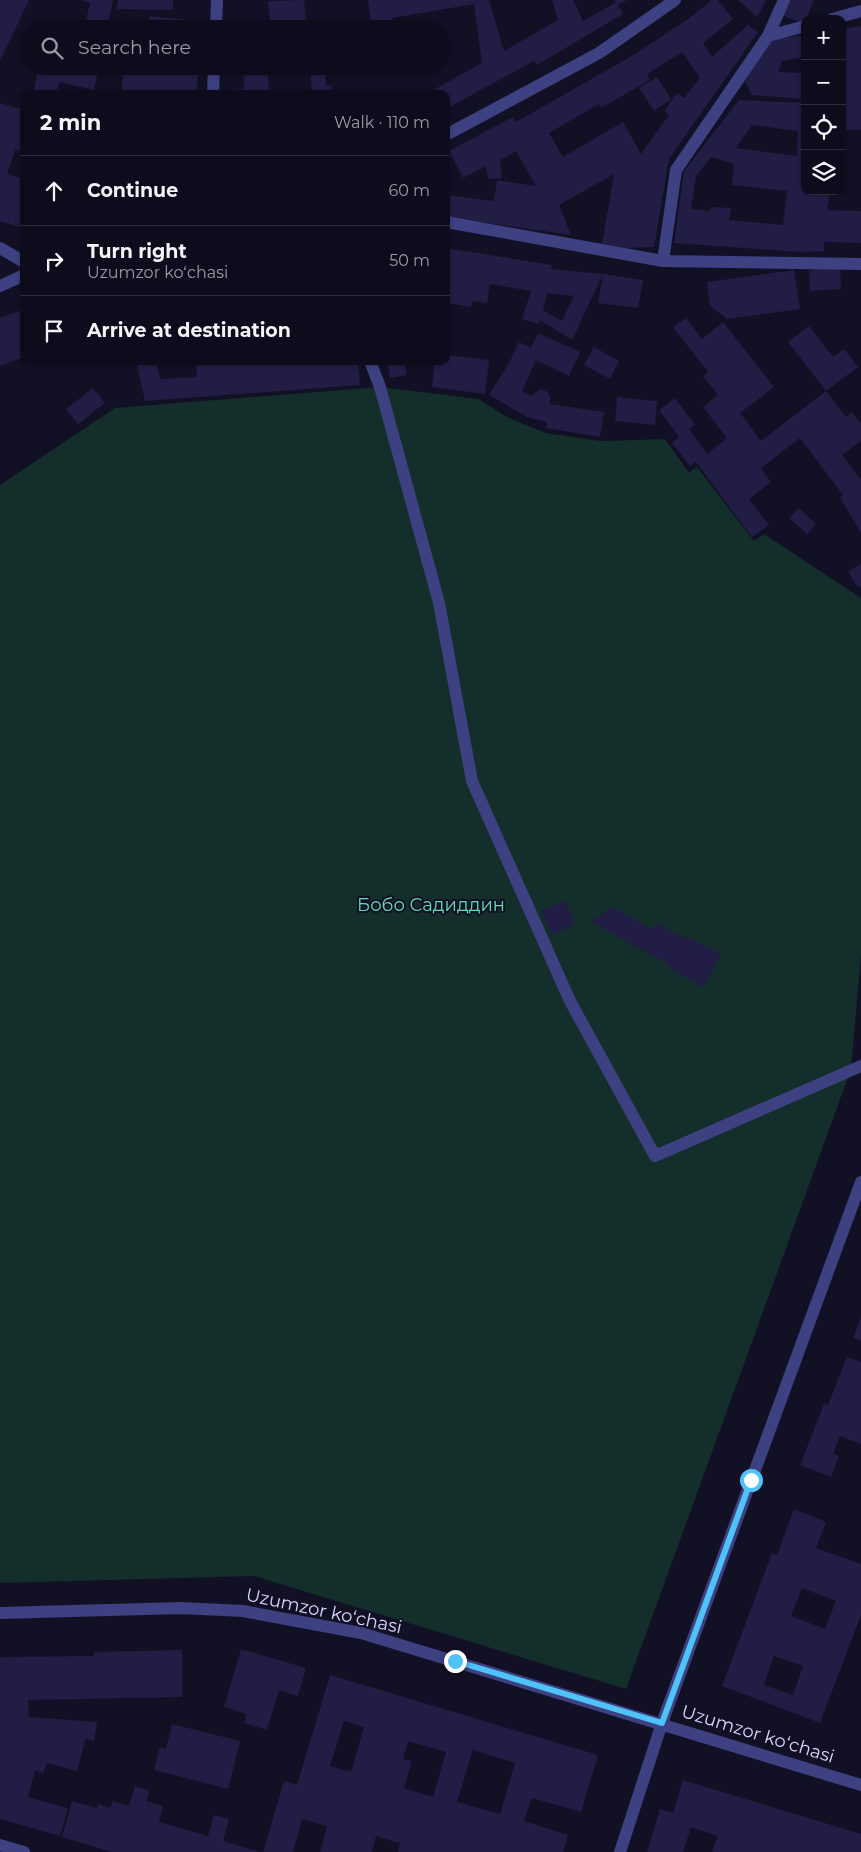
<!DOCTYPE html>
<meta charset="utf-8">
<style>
:root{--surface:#0e0c1c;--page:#171525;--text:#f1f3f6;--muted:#9b9ba3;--line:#2e2c3b}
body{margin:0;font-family:Montserrat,sans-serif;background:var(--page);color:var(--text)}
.controls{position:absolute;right:15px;top:15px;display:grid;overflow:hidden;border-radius:10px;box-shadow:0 1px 4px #0004}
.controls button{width:45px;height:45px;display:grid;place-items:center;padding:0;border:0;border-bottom:1px solid var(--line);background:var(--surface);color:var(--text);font:25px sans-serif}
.stop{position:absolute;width:15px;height:15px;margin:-11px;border:4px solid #4fc3f7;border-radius:50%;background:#fff}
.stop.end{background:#4fc3f7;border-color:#fff;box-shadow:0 1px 5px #0008}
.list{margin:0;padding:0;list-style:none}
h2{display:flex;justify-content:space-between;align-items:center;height:65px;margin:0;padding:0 20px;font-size:21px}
h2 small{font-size:16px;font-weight:400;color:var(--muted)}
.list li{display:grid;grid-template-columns:32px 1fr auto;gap:15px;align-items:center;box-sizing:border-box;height:70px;padding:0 20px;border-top:1px solid var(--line)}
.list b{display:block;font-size:19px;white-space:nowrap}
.list p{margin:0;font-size:16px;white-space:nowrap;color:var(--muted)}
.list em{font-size:16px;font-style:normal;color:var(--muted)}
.icon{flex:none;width:28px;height:28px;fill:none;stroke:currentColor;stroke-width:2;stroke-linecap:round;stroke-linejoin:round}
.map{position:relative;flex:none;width:861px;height:1852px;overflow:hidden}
.search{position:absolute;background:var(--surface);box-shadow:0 1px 4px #0004;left:20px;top:20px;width:430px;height:55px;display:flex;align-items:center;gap:12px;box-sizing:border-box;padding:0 18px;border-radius:28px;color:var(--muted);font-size:19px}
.panel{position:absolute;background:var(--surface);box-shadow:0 1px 4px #0004;left:20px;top:90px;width:430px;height:275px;border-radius:10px}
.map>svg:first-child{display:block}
.green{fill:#132e2b}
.building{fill:#221d45;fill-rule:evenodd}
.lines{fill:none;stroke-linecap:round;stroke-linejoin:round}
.service{stroke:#3d4081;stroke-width:12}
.minor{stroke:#3d4081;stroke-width:12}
.tertiary{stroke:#3d4081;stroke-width:12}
.route{stroke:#4fc3f7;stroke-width:6}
.labels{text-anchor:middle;stroke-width:4;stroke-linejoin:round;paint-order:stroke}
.park-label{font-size:18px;fill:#65dab4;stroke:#121025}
.street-label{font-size:18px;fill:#d7d6fd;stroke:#121025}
</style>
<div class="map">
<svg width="861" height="1852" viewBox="0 0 861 1852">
<rect width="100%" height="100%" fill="#121025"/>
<path class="green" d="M380,387l98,12 29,18 39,16 55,8 64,-2 24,34 8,-6 57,74 10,-7 97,64v357l-10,114 -225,620 -372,-113 -254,7v-1098l115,-77z"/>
<path class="building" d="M0,0h29l-29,61z
M81,0h32l-6,29h-23l6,-26z
M118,0h55v10l-56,-1z
M304,0l3,29h-36l-3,-28z
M368,0h121l15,51 54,-31 -6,-20h21l10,21 33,-19 -2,-2h13l-9,5 5,9 -86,51 -3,-4 -88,48v-15h-20l56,-31 -8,-59 -82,14 2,11h-22z
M712,0h6l15,19 -30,24 9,14 36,-32 10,7 -89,127 -15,88 -27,1 -25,-4 12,-70 -55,31 12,30 -125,-18v-22l48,6 3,-21 39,6 -20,-35 -16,9 2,18 -14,1 -2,-13 -23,12 -14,-27 64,-34 3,5 119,-68 53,-35zM682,52l18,26 -16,20 -7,-5 -13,18 5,4 -28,39 -18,-32 -60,35 -14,-24 50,-29 2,4 49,-28 -3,-6z
M738,0h28l-9,17z
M789,0h25l-10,24 -22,-9z
M149,16l40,4 -1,9h-40z
M265,20v9h-24l-1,-8z
M861,26v104h-16l-3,-17v-84z
M805,35v22l-23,4 -4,11 27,1v26l-53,-4 -7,-14 24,-41z
M39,66h60l-5,24 -35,-8 -3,12h-23z
M124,66h75l-3,28h-75z
M243,66h25l1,28h-43v-4l18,-1z
M310,66h15l1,20 5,-1 1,9h-20z
M657,77l14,22 -17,12 -15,-23z
M739,100l66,3v88h25l-3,19 34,1v32l-37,-1v9l-23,1 -127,-9 10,-72zM752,125l46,6 -1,25 -61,-8zM711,157l23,7 -2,21 55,6 -4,34 -54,-5 2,-12 -20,-1 -1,4 -19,-2 5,-33z
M0,103l24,7v43l-9,-3 -8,24 17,5v31l-5,17 -19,-6z
M446,248l106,17 -1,4 52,5 -31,66 -32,-20 -2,4 -16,-5 9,-28 -41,-7 -3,19 -15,-2 -1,6 -25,-4zM547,293l27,3 -12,25 -19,-11z
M840,268l1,21 -31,2 -1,-21z
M794,270l6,39 -73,10 -17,-13 -3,-24z
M603,274l40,6 -5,28 -40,-5z
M24,309v48l-24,9v-48z
M686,318l16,21 21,-17 51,65 -34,26 21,28 65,-50 20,26 6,-5 9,12v17l-19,14 19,25v53l-21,-36 3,-2 -43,-57 -39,30 10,14 -22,17 20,26 -17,12 -56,-75 -6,4 -18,-23 7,-6 -20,-27 16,-12 20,27 -6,4 18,25 20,-16 -24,-31 15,-12 -15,-19 5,-4 -35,-45z
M809,326l24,31 11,-8 14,18 -32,24 -38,-49z
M538,333l42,19 -11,24 -33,-16 -14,31 10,5 8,-7 8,3 2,4v8l54,8 -4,25 -54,-9 1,-6 -20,-5 -38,-22 20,-32 10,-21 12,6z
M594,347l25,14 -9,18 -26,-14z
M446,355l43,5 -4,34 -53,-7 3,-26h11z
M136,361h20l4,18 37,-2 -1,-16h162l2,24 -215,16z
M387,361h17l3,14 -17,3z
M93,388l12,15 -27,21 -12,-15z
M617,397l40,4 -2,24 -40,-4z
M799,508l17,16 -9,10 -18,-16z
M861,564v23l-5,-2 -8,-14z
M565,901l10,23 -23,11 -11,-24z
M612,907l41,23 3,-7 29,16 2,-3 34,19 -18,32 -34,-19 1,-3 -79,-43z
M861,1317v24l-8,-3z
M847,1357l14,5v82l-21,-8 -7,18 6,2 -8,21 -31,-12 24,-61 4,1z
M794,1509l32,13 -10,26 45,16v51l-41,108 -98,-37 50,-133 5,2zM802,1588l34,13 -11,28 -34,-13zM774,1656l29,10 -10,29 -29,-10z
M241,1649l65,19 -8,28 -19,-6 -12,40 -23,-7 3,-9 -23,-7z
M182,1650v47l-154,3 1,17 68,5 -3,19 -8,-3 -9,33 -30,-8 -4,10 -8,-3 -7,27 40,11 -8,28 -60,-17v-162l94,-1v-4z
M330,1675l268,80 -17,57 -49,-14 -8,23 44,14 -5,17h-165l2,-9 -24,-7 -4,16h-52l7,-26 -25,-7 -9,33h-30l21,-71 13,4zM344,1721l20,6 -13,45 -21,-6zM408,1741l38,11 -13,45 -29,-9 8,-27 -9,-2zM473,1750l42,13 -15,51 -43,-12z
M172,1724l68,17 -12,48 -74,-19 6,-23 6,2z
M683,1780l178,54v18h-149l6,-16 -27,-9 -8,25h-36l13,-43 13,4z
M135,1786l15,5 -4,10 17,5 -4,16 49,14 6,-21 15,4 -6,22 37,11h-148l-50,-15 10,-36 25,7 1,-4 12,4 3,-7 16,5z"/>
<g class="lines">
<path class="service" d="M832,19l29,-8
M216,29l1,-29
M768,36l37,-10
M213,94l1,-28
M663,261l13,-91 92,-134 16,-36
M370,361l10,26 59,216 33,178 98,220 85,155 206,-90"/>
<path class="minor" d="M0,248l24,14
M0,1613l181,-5 62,3 118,22 500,152
M0,1845l24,7
M620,1852l42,-129 199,-541"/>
<path class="tertiary" d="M446,135l153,-82 76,-53
M446,222l217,39 198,3
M0,286l24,-11"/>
</g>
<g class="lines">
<path class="route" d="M455,1661l207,62 89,-243"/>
</g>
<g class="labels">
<g class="park-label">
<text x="431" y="911">Бобо Садиддин</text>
</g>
<g class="street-label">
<text transform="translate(324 1611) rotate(12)" y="6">Uzumzor koʻchasi</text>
<text transform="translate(758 1734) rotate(17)" y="6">Uzumzor koʻchasi</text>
</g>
</g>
</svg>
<div class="controls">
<button>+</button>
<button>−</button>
<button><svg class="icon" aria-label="locate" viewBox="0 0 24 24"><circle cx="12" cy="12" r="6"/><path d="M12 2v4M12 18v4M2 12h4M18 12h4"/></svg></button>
<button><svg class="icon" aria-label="layers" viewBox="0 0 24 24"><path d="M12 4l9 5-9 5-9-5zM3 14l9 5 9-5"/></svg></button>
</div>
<div class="stop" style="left:751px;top:1480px"></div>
<div class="stop end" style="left:455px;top:1661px"></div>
<div class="search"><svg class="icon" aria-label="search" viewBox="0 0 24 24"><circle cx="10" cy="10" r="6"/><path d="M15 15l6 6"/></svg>Search here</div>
<section class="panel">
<h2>2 min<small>Walk · 110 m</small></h2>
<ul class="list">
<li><svg class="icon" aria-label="ahead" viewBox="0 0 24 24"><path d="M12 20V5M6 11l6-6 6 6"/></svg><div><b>Continue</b></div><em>60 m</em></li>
<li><svg class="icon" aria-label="right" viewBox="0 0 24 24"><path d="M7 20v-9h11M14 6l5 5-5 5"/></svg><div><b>Turn right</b><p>Uzumzor koʻchasi</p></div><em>50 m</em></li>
<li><svg class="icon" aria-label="arrive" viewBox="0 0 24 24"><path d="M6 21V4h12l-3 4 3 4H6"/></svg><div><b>Arrive at destination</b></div></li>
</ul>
</section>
</div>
